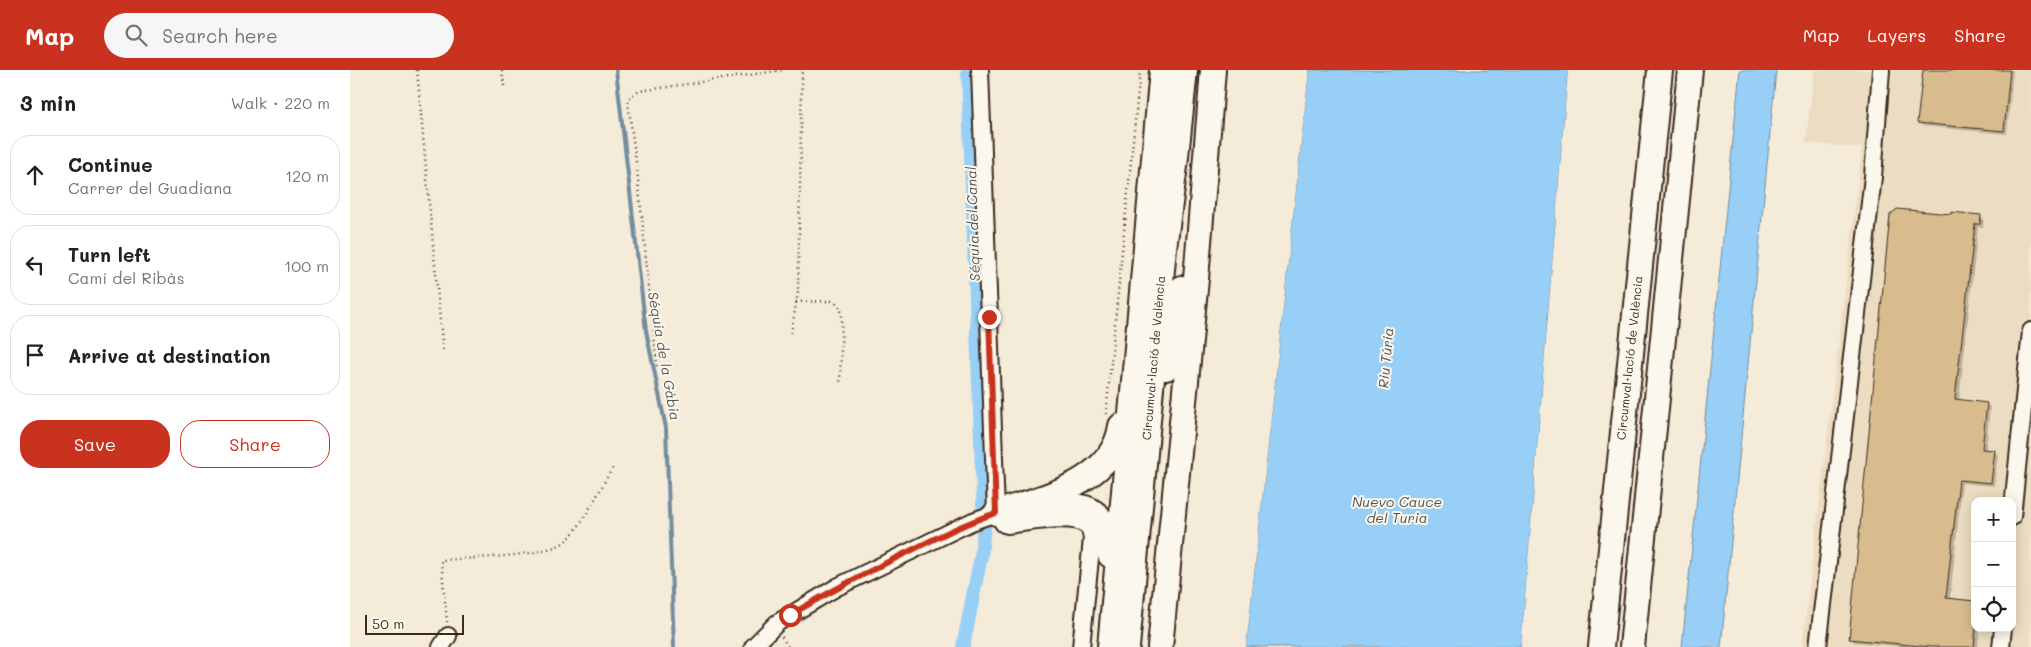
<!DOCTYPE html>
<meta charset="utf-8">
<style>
:root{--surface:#fff;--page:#f6f6f6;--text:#202124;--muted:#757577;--line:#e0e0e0;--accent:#c8321e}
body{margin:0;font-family:Mali,sans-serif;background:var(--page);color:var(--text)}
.controls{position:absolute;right:15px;bottom:15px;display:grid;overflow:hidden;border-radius:10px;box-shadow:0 2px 12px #0003}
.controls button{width:45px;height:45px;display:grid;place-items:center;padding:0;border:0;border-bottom:1px solid var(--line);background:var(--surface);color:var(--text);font:25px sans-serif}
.scale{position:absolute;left:15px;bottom:12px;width:99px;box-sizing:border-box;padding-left:5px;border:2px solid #3b2a1e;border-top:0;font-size:14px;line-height:18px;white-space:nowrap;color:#3b2a1e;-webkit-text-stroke:4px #fbf7ec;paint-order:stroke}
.stop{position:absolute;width:15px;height:15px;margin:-11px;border:4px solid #c8321e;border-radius:50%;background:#fff}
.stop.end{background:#c8321e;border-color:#fff;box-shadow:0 1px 5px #0008}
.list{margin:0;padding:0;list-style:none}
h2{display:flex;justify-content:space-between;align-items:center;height:65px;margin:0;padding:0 20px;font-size:21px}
h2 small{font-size:16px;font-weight:400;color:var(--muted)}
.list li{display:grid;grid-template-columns:32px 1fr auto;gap:15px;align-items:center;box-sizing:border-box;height:80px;margin:0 10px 10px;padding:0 10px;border:1px solid var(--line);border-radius:20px}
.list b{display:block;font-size:19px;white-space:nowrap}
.list p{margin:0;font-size:16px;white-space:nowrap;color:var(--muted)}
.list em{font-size:16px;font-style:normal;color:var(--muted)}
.actions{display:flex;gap:10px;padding:15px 20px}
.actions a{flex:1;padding:11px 0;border:1px solid var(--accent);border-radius:20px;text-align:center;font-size:18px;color:var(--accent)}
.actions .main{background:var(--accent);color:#fff}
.icon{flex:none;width:28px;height:28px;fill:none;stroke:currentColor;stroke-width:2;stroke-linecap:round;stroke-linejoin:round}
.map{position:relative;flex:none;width:1681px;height:577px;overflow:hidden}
header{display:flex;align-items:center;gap:30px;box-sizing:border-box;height:70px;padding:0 25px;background:var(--accent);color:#fff}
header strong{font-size:24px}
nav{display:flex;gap:28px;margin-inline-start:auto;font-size:18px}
.search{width:350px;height:45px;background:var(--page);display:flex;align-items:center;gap:12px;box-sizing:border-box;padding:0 18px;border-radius:28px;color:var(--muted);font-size:19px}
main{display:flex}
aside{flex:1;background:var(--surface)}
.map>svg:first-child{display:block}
.built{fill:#ecddc2;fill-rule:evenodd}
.water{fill:#98cff7;stroke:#738da0}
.pier{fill:#f4ebd9}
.shadow{fill:#0003}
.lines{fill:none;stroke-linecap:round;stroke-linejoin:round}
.stream{stroke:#738da0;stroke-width:4}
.canal{stroke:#98cff7;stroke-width:14}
.building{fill:#d8bc8d;stroke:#3b2a1e}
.minor-casing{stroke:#3b2a1e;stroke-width:20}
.highway-casing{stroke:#3b2a1e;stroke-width:28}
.path{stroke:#3b2a1e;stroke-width:2.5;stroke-dasharray:1 4;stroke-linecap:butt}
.minor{stroke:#fbf7ec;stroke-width:16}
.highway{stroke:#fbf7ec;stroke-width:24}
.route{stroke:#c8321e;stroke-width:6}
.labels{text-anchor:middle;stroke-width:4;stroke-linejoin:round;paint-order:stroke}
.street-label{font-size:12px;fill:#3b2a1e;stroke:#fbf7ec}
.water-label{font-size:14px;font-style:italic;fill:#525354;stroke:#fbf7ec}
</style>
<header>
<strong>Map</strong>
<div class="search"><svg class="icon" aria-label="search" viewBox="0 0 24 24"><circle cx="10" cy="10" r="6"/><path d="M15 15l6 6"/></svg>Search here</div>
<nav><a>Map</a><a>Layers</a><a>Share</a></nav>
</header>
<main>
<aside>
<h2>3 min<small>Walk · 220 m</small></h2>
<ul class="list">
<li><svg class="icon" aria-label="ahead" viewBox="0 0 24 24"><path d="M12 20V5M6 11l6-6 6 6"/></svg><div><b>Continue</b><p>Carrer del Guadiana</p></div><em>120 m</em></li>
<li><svg class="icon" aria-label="left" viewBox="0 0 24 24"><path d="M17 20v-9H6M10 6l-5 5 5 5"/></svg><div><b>Turn left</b><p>Camí del Ribàs</p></div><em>100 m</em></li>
<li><svg class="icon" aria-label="arrive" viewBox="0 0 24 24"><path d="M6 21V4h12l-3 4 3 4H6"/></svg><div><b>Arrive at destination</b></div></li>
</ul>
<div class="actions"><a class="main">Save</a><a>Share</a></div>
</aside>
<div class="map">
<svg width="1681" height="577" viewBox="0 0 1681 577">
<rect width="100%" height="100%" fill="#f4ebd9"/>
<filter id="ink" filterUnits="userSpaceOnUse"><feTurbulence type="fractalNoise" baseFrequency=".02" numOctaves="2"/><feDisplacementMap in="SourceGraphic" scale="10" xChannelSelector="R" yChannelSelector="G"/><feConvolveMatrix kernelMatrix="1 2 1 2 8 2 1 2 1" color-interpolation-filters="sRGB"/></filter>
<g filter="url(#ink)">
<path class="built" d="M1464,0h217v577h-229l60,-499 -56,-5zM1625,431h37v127h-37z"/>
<path class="water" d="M959,0h259l-47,577h-275z
M1390,0h36l-55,577h-39z"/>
<path class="pier" d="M956,0h3l-63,577h-2z
M1218,0h3l-47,577h-3z"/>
<path class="shadow" d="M1574,0h89l-6,64 -85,-8 -4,-4z
M1602,146h28l4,3 -1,8h-5l-19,174 27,3 4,3 -4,43 8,1 4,4 -4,31 -32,-3 -12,117 25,28h5l-2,19h-74l-50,-5 -4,-4z"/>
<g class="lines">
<path class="stream" d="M266,0l30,261 20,97 8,219"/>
<path class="canal" d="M613,577l18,-91 3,-29 -16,-457"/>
</g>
<path class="building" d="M1573,0h87l-6,61 -87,-8z
M1547,139l54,5v-2l30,3 -1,9h-5l-20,175 32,4 -5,46 13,1 -4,33 -32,-3 -13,118 29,3v27h1l-2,19h-43l-82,-8 41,-424z"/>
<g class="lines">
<defs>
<path id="minor" d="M630,0l16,443
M646,443l8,11 4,1c19,-2 64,-12 78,0 5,3 5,9 6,14l-11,108
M1662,447l19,-186
M91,577l7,-11
M403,577l24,-24 60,-36 136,-66 23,-8
M1468,577l55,-470 8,-107
M1651,577l2,-19"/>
<path id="highway" d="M816,298l16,-80
M688,437c43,-5 71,-3 72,48
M646,443c47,-16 117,-30 125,-87
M760,577l52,-577
M777,577l37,-399 11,-82 10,-96
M810,577l36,-368 17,-209
M1251,577l59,-577
M1282,577l58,-577"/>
</defs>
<use href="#minor" class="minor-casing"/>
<use href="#highway" class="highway-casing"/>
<path class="path" d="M67,0l26,283
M152,0l2,16
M446,232l35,-1 7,3 4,9 -2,72
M441,263l7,-41 4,-219 3,-3
M307,296l-20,-197 -9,-66 3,-8 9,-4 143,-21
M756,344l34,-344
M97,552l-6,-62c27,-2 101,-3 122,-17 17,-11 39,-59 51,-77
M432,567l6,10"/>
<use href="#minor" class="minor"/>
<use href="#highway" class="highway"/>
</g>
</g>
<g class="lines" filter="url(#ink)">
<path class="route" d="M440,545c41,-24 83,-46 126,-67 26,-13 52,-26 80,-35l-7,-196"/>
</g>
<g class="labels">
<g class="street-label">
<text transform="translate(804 288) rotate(-85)" y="4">Circumval·lació de València</text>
<text transform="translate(1280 288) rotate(-84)" y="4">Circumval·lació de València</text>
</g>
<g class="water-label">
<text transform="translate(623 154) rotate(-92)" y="5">Séquia del Canal</text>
<text transform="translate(314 286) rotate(80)" y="5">Séquia de la Gàbia</text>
<text transform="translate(1036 288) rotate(-85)" y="5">Riu Túria</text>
<text x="1047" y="437">Nuevo Cauce<tspan x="1047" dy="16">del Turia</tspan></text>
</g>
</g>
</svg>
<div class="controls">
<button>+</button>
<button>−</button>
<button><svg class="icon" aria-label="locate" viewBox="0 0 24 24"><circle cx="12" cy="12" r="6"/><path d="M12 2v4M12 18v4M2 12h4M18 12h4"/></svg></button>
</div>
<div class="scale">50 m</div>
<div class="stop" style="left:440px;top:545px"></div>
<div class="stop end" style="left:639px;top:247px"></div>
</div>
</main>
